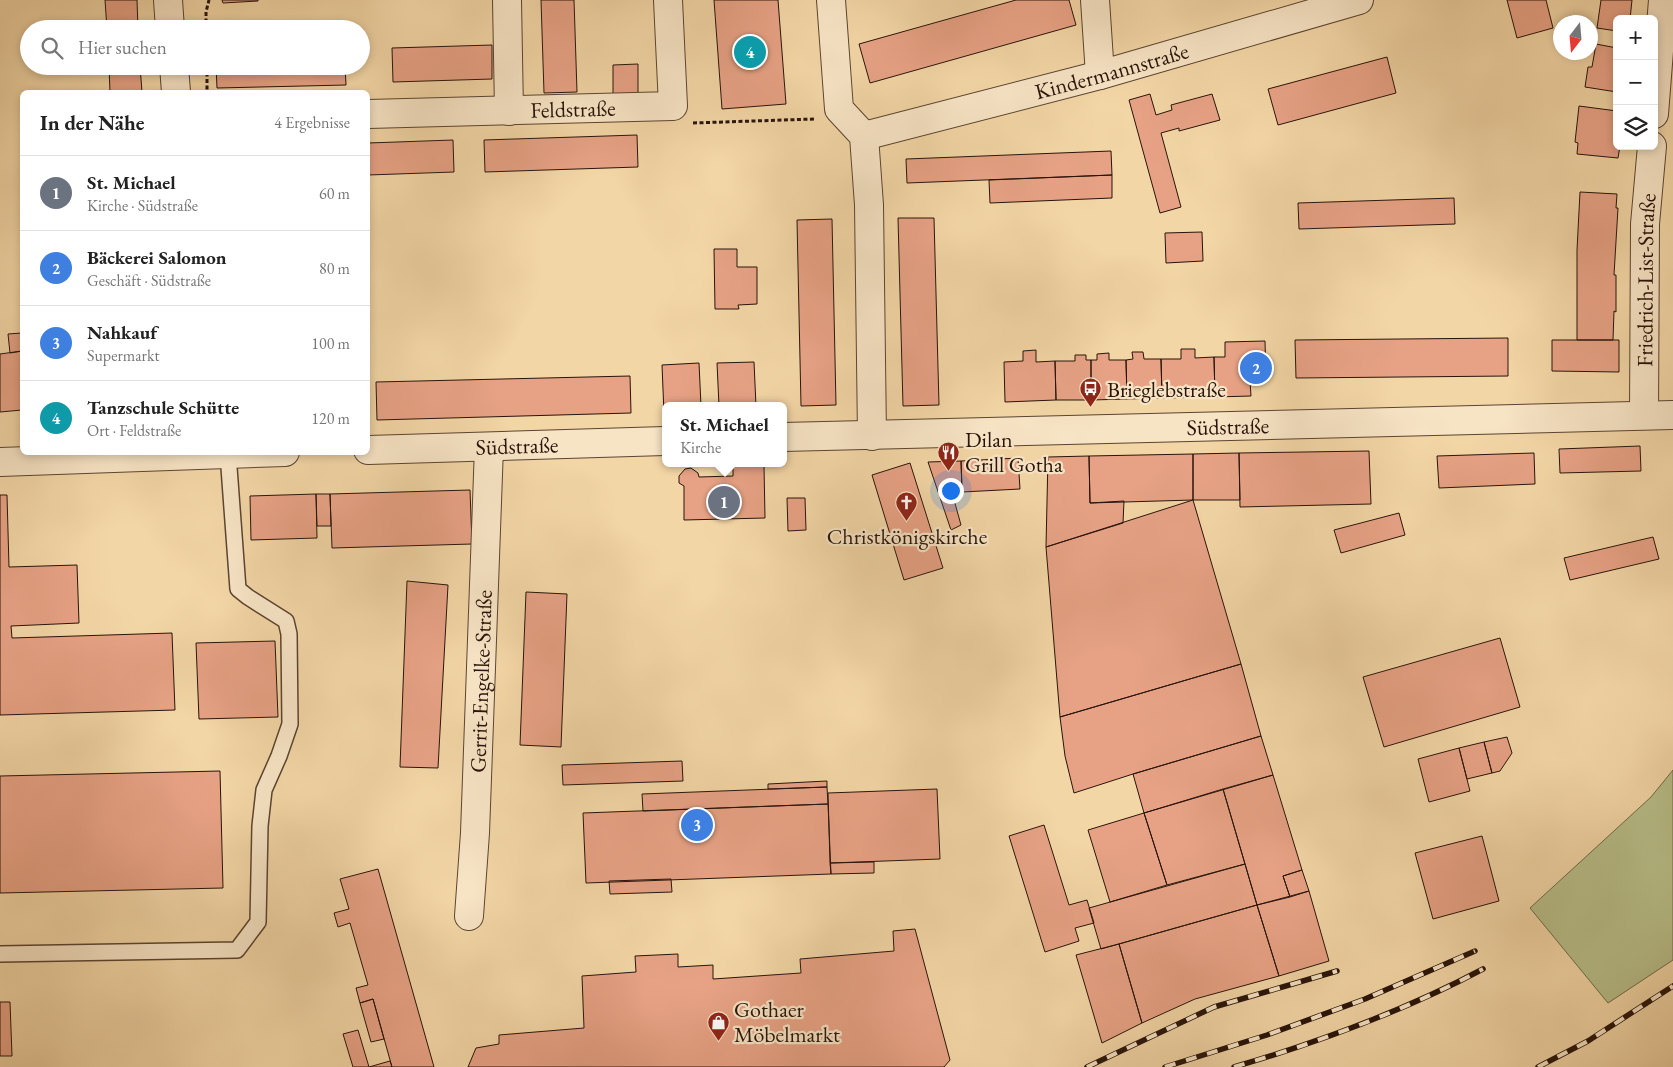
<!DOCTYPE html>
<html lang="de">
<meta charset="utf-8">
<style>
:root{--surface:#fff;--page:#f2f2f2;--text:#222;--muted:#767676;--line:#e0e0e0;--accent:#8f2418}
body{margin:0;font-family:"EB Garamond",serif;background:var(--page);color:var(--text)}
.controls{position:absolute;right:15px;top:15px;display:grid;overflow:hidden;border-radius:8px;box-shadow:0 2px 8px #0003}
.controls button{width:45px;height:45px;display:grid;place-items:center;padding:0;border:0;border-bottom:1px solid var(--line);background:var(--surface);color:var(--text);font:25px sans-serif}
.compass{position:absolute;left:1553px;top:15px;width:45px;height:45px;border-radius:50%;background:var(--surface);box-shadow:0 2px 8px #0003;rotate:196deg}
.you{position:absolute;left:950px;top:490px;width:18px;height:18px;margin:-12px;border:4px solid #fff;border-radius:50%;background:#1a73e8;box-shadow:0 0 0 8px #1a73e833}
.badge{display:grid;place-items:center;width:32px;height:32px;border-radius:50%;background:var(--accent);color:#fff;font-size:16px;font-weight:700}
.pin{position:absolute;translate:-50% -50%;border:2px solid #fff;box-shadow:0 1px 5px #0006}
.popup{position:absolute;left:662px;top:402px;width:125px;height:65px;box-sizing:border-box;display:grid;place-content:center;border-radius:8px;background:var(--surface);filter:drop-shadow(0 1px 4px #0005);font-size:16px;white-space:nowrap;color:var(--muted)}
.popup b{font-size:19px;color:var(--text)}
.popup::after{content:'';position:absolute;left:50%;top:100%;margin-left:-10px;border:10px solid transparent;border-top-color:var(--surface)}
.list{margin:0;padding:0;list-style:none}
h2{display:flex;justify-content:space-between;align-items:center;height:65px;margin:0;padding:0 20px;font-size:21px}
h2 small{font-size:16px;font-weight:400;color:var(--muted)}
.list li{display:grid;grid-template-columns:32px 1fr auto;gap:15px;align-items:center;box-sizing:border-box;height:75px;padding:0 20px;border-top:1px solid var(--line)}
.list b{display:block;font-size:19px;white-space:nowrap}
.list p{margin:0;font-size:16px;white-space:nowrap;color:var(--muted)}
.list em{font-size:16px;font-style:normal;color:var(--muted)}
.icon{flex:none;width:28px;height:28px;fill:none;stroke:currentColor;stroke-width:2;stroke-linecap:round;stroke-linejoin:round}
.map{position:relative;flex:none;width:1673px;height:1067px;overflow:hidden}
.search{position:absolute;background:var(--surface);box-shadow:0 2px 8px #0003;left:20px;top:20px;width:350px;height:55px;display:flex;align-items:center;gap:12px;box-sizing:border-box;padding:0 18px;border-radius:28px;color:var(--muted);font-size:19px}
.panel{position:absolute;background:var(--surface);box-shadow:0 2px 8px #0003;left:20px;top:90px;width:350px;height:365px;border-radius:8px}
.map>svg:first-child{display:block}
.green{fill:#b7be89;stroke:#70694a}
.building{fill:#e7a285;stroke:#28140a}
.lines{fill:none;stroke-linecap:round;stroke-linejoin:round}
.service-casing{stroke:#5b4431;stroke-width:18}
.minor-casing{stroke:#5b4431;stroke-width:30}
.path{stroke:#28140a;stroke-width:3;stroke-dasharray:4 2.5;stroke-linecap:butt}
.service{stroke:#f7e4c5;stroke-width:15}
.minor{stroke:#f7e4c5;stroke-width:28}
.rail-casing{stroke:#28140a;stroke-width:5.5}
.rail{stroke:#f7e4c5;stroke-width:4;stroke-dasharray:11;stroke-linecap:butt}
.labels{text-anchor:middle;stroke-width:4.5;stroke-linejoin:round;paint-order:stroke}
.street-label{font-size:22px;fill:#28140a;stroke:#f7e4c5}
.poi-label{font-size:22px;fill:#28140a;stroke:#f7e4c5;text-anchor:start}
</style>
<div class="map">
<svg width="1673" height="1067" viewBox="0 0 1673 1067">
<rect width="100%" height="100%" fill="#f3d6a6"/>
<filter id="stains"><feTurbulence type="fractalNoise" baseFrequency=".004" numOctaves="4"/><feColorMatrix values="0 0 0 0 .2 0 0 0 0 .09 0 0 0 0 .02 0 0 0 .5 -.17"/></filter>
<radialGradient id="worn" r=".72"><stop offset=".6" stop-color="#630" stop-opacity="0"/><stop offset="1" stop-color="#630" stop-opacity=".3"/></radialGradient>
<path class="green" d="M1673,770v190l-65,43 -78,-95 121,-111z"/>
<path class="building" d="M105,0h32l1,29h-31z
M222,0h36v1l-35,2z
M541,0h33l3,92 -33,1z
M714,0h64l8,104 -64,5z
M1016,0h53l7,25 -206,58 -11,-39z
M1507,0h39l7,28 -36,10z
M1601,0h31l-2,19h-13v12l-20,-3z
M1596,44l21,4v44l-32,-5 3,-20h4z
M492,45v34l-99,3 -1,-34z
M1387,57l9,36 -118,32 -10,-36z
M638,64v32l-25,1v-32z
M109,66h31l2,26h-32z
M216,66h129l1,19 -129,3z
M1150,94l6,21 16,-5 -1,-5 41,-11 8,26 -41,11v-3l-18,5 20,74 -21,6 -31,-113z
M1579,106l38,5v35h3l-2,12 -41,-4 1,-11 -3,-1z
M637,135l1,32 -153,5 -1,-32z
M453,140l1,32 -86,3v-32z
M1111,151l1,24 -205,8 -1,-24z
M1112,175v23l-122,5 -1,-23z
M1580,192l37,2 -1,14h2l-4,67h2v37l-2,-1 -1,29h-36v-90z
M1454,198l1,26 -156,5 -1,-26z
M898,218h36l5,187 -36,1z
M832,219l4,186 -35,1 -4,-186z
M1202,232l1,29 -37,2 -1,-30z
M714,249h23v18h20v37l-19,1 1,4h-24z
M22,333v18l-12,2 -2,-19z
M1508,338v38l-212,2 -1,-38z
M1552,340h67v32l-67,-1z
M1265,341l1,39 -16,1 1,15 -36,1 -1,-40h11v-15z
M1181,349h14v9l19,-1 1,40 -53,1 -1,-39h20z
M1036,350v12l19,-1 1,39 -51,2 -1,-40 19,-1v-10z
M22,351v59l-22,2v-58z
M1132,352h11l1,7h17l1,39 -35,1 -1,-39 7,-1z
M1109,353v7h17l1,39 -36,1v-40h6v-6z
M1075,355h11v5h5v40h-35l-1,-39h20z
M754,362l2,44h-37l-2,-43z
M699,363l2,43h-36v7l-1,1 -2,-49z
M630,376l1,37 -254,7 -1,-38z
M1640,446l1,25 -81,2 -1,-24z
M1369,451l2,53 -131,3 -1,-54z
M1239,453l1,47h-47v-46z
M1534,453l1,31 -96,4 -2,-32z
M1193,454v46l-103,3 -1,-47z
M1089,456l1,47 34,-2 -1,22 -77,24 2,-90z
M1018,458l2,31 -58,3 -1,-31z
M961,461l1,27 -11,1 10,36 -10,5 -23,-68z
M910,463l33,105 -39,12 -32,-105z
M733,466h31l1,52 -81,2v-34l-5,-3v-7l6,-7 6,-1 7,5 1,4 34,-1z
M470,490l2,54 -140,4 -2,-54z
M316,494h14l1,32h-14z
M316,494l1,44 -66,2 -1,-44z
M0,495h7l2,72 68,-2 2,58 -68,3 1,12 160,-5 3,77 -175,5z
M787,498h18l1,32 -18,1z
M1193,500l48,164 -181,53 -14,-170z
M1399,513l6,22 -64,18 -7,-23z
M1653,537l6,22 -89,21 -6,-22z
M407,581l41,4 -10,183 -38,-1z
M526,592l41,2 -6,153 -41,-2z
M1500,638l20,69 -136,40 -21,-70z
M275,641l3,76 -79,2 -3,-76z
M1241,664l20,72 -128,38 -59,19 -9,-37 -5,-39z
M1261,736l12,39 -129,38 -11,-39z
M1507,737l5,16 -12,18 -8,2 -8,-31z
M1484,742l8,31 -25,6 -8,-31z
M1459,748l11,43 -41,11 -11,-43z
M682,761l1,20 -120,4 -1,-20z
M220,771l3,117 -223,5v-117z
M1273,775l29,95 -19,6 7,21 -33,8 -34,-116z
M827,781v6l-59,2v-5z
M827,787l1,17 -185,7 -1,-17z
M937,789l3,70 -110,4 -2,-70z
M1223,789l22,75 -78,21 -23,-72z
M828,804l3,70 -245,9 -3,-70z
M1144,813l23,72 -57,17 -22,-72z
M1044,825l25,80 18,-5 7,23 -19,5 4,13 -34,11 -36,-116z
M1482,836l17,65 -66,18 -18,-66z
M874,862v11l-43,1 -1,-11z
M1245,864l12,41 -156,44 -12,-41z
M378,869l56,198h-42l-19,-68 -13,4 -4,-15 12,-3 -18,-62 -12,4 -4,-14 15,-4 -9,-30z
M1302,870l7,21 -19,6 -7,-21z
M671,879l1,13 -62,2 -1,-13z
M1309,891l20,70 -50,15 -22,-71z
M1257,905l22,71 -84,23 -53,24 -23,-79z
M915,929l35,131 -6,7h-476l8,-19 23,-4v-9l85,-7 -2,-52 54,-4 -1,-16 43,-2v13l35,-2v14l88,-6 -1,-14 94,-8 -1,-20z
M1119,944l23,79 -40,20 -26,-88z
M373,999l11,40 -13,3 -11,-39z
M0,1002h10l2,54h-12z
M358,1030l11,37h-16l-10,-33z
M390,1061l2,6h-23z"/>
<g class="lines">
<defs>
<path id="service" d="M0,954l237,-4 21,-28 2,-96 4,-36 15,-34 11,-32 -1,-90 -3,-13 -38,-24 -10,-8 -10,-135"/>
<g id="minor">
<path d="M168,0l2,29"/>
<path d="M507,0l2,111"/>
<path d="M831,0l8,109 25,27 5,69 3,231"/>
<path d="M1095,0l5,75"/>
<path d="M174,66l2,26"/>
<path id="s1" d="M368,114l305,-8 -5,-106"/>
<path d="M1654,114l9,-114"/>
<path id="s2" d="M864,136l236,-61 259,-75"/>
<path id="s3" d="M1644,415l1,-191 7,-78"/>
<path id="s4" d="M783,437l890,-22"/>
<path id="s5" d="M368,450l297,-9"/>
<path d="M0,462l285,-10"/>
<path id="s6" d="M469,916l6,-83 14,-386"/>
</g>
</defs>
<use href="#service" class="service-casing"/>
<use href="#minor" class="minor-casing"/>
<path class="path" d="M206,29v-17l3,-12
M207,66v26
M693,123l121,-4"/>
<use href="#service" class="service"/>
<use href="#minor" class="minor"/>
<defs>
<path id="rail" d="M1087,1067l127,-60 123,-36
M1165,1067l102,-32 98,-36 110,-48
M1234,1067c85,-25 170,-56 249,-98
M1538,1067l50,-26 85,-55"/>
</defs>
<use href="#rail" class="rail-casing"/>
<use href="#rail" class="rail"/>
</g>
<defs>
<symbol id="bus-pin" viewBox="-11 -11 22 30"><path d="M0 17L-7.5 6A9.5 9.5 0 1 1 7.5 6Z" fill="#8f2418" stroke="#f7e4c5"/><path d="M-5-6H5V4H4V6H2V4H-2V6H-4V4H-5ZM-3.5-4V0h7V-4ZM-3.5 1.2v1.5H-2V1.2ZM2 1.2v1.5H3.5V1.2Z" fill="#fff"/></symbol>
<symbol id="restaurant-pin" viewBox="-11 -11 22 30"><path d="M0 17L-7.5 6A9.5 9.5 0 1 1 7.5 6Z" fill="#8f2418" stroke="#f7e4c5"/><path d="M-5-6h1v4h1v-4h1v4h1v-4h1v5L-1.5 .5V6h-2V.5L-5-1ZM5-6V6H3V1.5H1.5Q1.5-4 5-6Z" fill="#fff"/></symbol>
<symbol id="church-pin" viewBox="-11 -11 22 30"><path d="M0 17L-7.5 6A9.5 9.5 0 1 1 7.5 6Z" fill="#8f2418" stroke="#f7e4c5"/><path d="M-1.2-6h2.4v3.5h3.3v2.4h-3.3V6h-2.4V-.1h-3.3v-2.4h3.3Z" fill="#fff"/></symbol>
<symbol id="shop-pin" viewBox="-11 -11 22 30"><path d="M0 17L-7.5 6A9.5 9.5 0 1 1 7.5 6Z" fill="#8f2418" stroke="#f7e4c5"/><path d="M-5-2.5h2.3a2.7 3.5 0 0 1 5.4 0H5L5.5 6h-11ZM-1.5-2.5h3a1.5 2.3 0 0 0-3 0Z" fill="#fff"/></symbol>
</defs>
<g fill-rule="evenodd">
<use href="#bus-pin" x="1078" y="376" width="25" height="34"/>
<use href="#restaurant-pin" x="936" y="440" width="25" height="34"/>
<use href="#church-pin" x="894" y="490" width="25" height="34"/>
<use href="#shop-pin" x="706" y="1010" width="25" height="34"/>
</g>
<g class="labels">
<g class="street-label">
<text dy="8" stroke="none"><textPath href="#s2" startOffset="256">Kindermannstraße</textPath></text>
<text dy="8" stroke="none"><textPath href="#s1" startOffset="205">Feldstraße</textPath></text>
<text dy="8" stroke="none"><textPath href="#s3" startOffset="135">Friedrich-List-Straße</textPath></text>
<text dy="8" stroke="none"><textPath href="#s4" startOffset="445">Südstraße</textPath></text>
<text dy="8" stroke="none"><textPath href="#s5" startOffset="149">Südstraße</textPath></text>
<text dy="8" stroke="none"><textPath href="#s6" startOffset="235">Gerrit-Engelke-Straße</textPath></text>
</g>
<g class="poi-label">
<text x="1107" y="397">Brieglebstraße</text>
<text x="965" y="447">Dilan<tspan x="965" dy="25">Grill Gotha</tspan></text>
<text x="907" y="544" text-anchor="middle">Christkönigskirche</text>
<text x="734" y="1017">Gothaer<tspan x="734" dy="25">Möbelmarkt</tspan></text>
</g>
</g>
<rect width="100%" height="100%" filter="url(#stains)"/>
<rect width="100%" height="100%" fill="url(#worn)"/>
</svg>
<div class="controls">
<button>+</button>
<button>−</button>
<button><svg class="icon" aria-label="layers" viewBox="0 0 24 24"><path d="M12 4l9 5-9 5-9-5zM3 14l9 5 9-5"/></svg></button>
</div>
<svg class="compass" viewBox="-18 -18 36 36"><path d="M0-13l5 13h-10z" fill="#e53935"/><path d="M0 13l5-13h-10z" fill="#767676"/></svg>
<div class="you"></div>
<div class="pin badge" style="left:724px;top:502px;background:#6b7280">1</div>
<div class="popup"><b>St. Michael</b>Kirche</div>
<div class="pin badge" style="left:1256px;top:368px;background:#3f7fe0">2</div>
<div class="pin badge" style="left:697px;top:825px;background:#3f7fe0">3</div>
<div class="pin badge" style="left:750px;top:52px;background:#0f9aa8">4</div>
<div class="search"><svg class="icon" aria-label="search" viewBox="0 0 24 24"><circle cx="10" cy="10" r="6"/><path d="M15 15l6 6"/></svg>Hier suchen</div>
<section class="panel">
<h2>In der Nähe<small>4 Ergebnisse</small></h2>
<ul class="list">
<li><span class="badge" style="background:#6b7280">1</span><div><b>St. Michael</b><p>Kirche · Südstraße</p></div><em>60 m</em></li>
<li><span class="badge" style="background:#3f7fe0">2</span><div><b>Bäckerei Salomon</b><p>Geschäft · Südstraße</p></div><em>80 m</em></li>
<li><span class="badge" style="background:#3f7fe0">3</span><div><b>Nahkauf</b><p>Supermarkt</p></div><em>100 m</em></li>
<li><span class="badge" style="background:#0f9aa8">4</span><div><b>Tanzschule Schütte</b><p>Ort · Feldstraße</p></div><em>120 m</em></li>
</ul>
</section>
</div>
